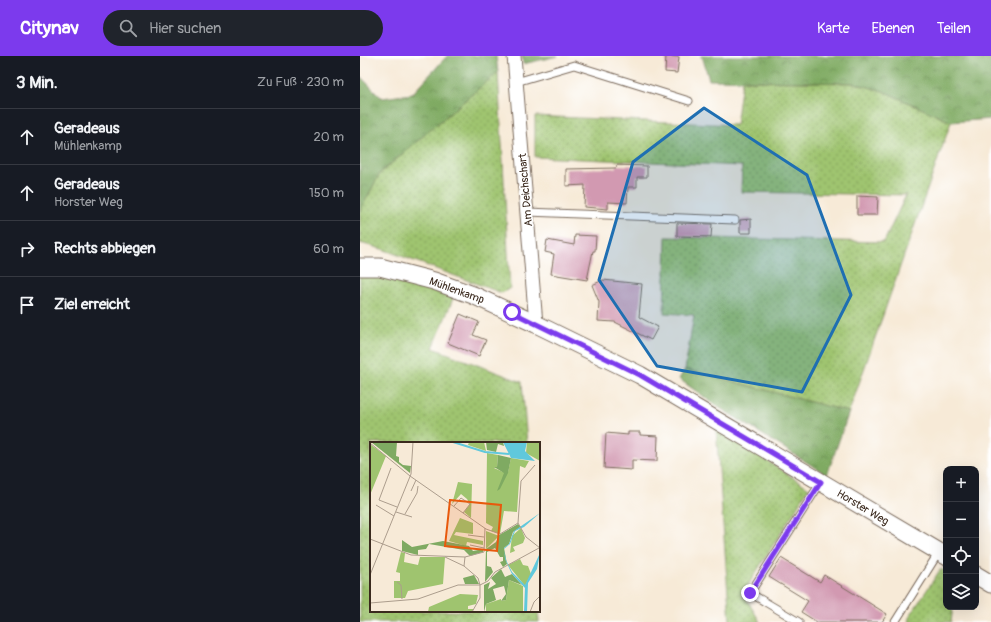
<!DOCTYPE html>
<html lang="de">
<meta charset="utf-8">
<style>
:root{--surface:#171b24;--page:#20242c;--text:#f1f3f6;--muted:#9ea1a6;--line:#363941;--accent:#7c3aed}
body{margin:0;font-family:Pangolin,sans-serif;background:var(--page);color:var(--text)}
.controls{position:absolute;right:12px;bottom:12px;display:grid;overflow:hidden;border-radius:8px;box-shadow:0 4px 16px #0002}
.controls button{width:36px;height:36px;display:grid;place-items:center;padding:0;border:0;border-bottom:1px solid var(--line);background:var(--surface);color:var(--text);font:20px sans-serif}
.stop{position:absolute;width:12px;height:12px;margin:-9px;border:3px solid #7c3aed;border-radius:50%;background:#fff}
.stop.end{background:#7c3aed;border-color:#fff;box-shadow:0 1px 4px #0008}
.list{margin:0;padding:0;list-style:none}
h2{display:flex;justify-content:space-between;align-items:center;height:52px;margin:0;padding:0 16px;font-size:17px}
h2 small{font-size:13px;font-weight:400;color:var(--muted)}
.list li{display:grid;grid-template-columns:26px 1fr auto;gap:12px;align-items:center;box-sizing:border-box;height:56px;padding:0 16px;border-top:1px solid var(--line)}
.list b{display:block;font-size:15px;white-space:nowrap}
.list p{margin:0;font-size:13px;white-space:nowrap;color:var(--muted)}
.list em{font-size:13px;font-style:normal;color:var(--muted)}
.icon{flex:none;width:22px;height:22px;fill:none;stroke:currentColor;stroke-width:2;stroke-linecap:round;stroke-linejoin:round}
.map{position:relative;flex:none;width:631px;height:566px;overflow:hidden}
header{display:flex;align-items:center;gap:24px;box-sizing:border-box;height:56px;padding:0 20px;background:var(--accent);color:#fff}
header strong{font-size:19px}
nav{display:flex;gap:22px;margin-inline-start:auto;font-size:14px}
.search{width:280px;height:36px;background:var(--page);display:flex;align-items:center;gap:10px;box-sizing:border-box;padding:0 14px;border-radius:22px;color:var(--muted);font-size:15px}
main{display:flex}
aside{flex:1;background:var(--surface)}
.map>svg:first-child{display:block}
.grass{fill:url(#grass-dots);stroke:#6d7746}
.forest{fill:url(#forest-crowns);stroke:#5d6a40}
.building{fill:#d299b1}
.lines{fill:none;stroke-linecap:round;stroke-linejoin:round}
.service-casing{stroke:#7d6d5f;stroke-width:9}
.minor-casing{stroke:#7d6d5f;stroke-width:15}
.tertiary-casing{stroke:#7d6d5f;stroke-width:19}
.service{stroke:#fff;stroke-width:7}
.minor{stroke:#fff;stroke-width:13}
.tertiary{stroke:#fff;stroke-width:17}
.route{stroke:#7c3aed;stroke-width:5}
.marked{fill:#1f6fb2;fill-opacity:0.2;stroke:#1f6fb2;stroke-width:3;stroke-linejoin:round}
.labels{text-anchor:middle;stroke-width:3;stroke-linejoin:round;paint-order:stroke}
.street-label{font-size:11px;fill:#3b2a1e;stroke:#fff}
.inset-river{fill:none;stroke:#60c8dc;stroke-width:2}
.inset-road{fill:none;stroke:#ac9d8d;stroke-width:1}
.view{fill:#e8590c;fill-opacity:0.15;stroke:#e8590c;stroke-width:2}
.inset-edge{fill:none;stroke:#3b2a1e;stroke-width:2}
</style>
<header>
<strong>Citynav</strong>
<div class="search"><svg class="icon" aria-label="search" viewBox="0 0 24 24"><circle cx="10" cy="10" r="6"/><path d="M15 15l6 6"/></svg>Hier suchen</div>
<nav><a>Karte</a><a>Ebenen</a><a>Teilen</a></nav>
</header>
<main>
<aside>
<h2>3 Min.<small>Zu Fuß · 230 m</small></h2>
<ul class="list">
<li><svg class="icon" aria-label="ahead" viewBox="0 0 24 24"><path d="M12 20V5M6 11l6-6 6 6"/></svg><div><b>Geradeaus</b><p>Mühlenkamp</p></div><em>20 m</em></li>
<li><svg class="icon" aria-label="ahead" viewBox="0 0 24 24"><path d="M12 20V5M6 11l6-6 6 6"/></svg><div><b>Geradeaus</b><p>Horster Weg</p></div><em>150 m</em></li>
<li><svg class="icon" aria-label="right" viewBox="0 0 24 24"><path d="M7 20v-9h11M14 6l5 5-5 5"/></svg><div><b>Rechts abbiegen</b></div><em>60 m</em></li>
<li><svg class="icon" aria-label="arrive" viewBox="0 0 24 24"><path d="M6 21V4h12l-3 4 3 4H6"/></svg><div><b>Ziel erreicht</b></div></li>
</ul>
</aside>
<div class="map">
<svg width="631" height="566" viewBox="0 0 631 566">
<defs>
<pattern id="grass-dots" width="8" height="8" patternUnits="userSpaceOnUse"><rect width="8" height="8" fill="#9fc46f"/><path d="M2 2h.1M6 6h.1" fill="none" stroke="#839f5b" stroke-width="1.8" stroke-linecap="round"/></pattern>
<pattern id="forest-crowns" width="20" height="18" patternUnits="userSpaceOnUse"><rect width="20" height="18" fill="#7faa62"/><path d="M2 6a3 3 0 1 1 6 0M12 15a3 3 0 1 1 6 0" fill="none" stroke="#698b50"/></pattern>
</defs>
<rect width="100%" height="100%" fill="#fff"/>
<filter id="ink" filterUnits="userSpaceOnUse"><feTurbulence type="fractalNoise" baseFrequency=".025" numOctaves="2"/><feDisplacementMap in="SourceGraphic" scale="8" xChannelSelector="R" yChannelSelector="G"/><feConvolveMatrix kernelMatrix="1 2 1 2 8 2 1 2 1" color-interpolation-filters="sRGB"/></filter>
<filter id="wash" filterUnits="userSpaceOnUse"><feTurbulence type="fractalNoise" baseFrequency=".012" numOctaves="4" result="noise"/><feDisplacementMap in="SourceGraphic" scale="16" xChannelSelector="R" yChannelSelector="G"/><feGaussianBlur stdDeviation="0.9" result="paint"/><feColorMatrix in="noise" values="0 0 0 0 0 0 0 0 0 0 0 0 0 0 0 0 0 1.4 0 .05"/><feComposite in="paint" operator="in"/></filter>
<g filter="url(#wash)">
<rect width="100%" height="100%" fill="#f7ead7"/>
<path class="grass" d="M138,16l12,216 -8,5 -120,-44 -22,-6v-29l3,-9 17,-32z
M382,25l112,2 29,8 68,31 -102,290 -164,-43 9,-54 -30,-2 2,-76 218,5 22,-47 -165,-3 1,-26 -207,-9v-41l201,9z
M0,216l36,3 58,21 -21,52 89,34 5,61h-156v168h167l1,11h-179z
M356,371l93,61 -66,105 17,29h-30z
M580,514h6v37h7l-2,15h-42l2,-8z"/>
<path class="forest" d="M87,0h49l2,16 -118,101 -17,32 -3,9v-138l22,22 30,-4z
M162,0h36l-35,8z
M340,0h291v63l-40,3 -68,-31 -29,-8 -145,-3 -6,-21z
M325,313l164,43 -22,63 -107,-67 -41,-29z"/>
<g id="blocks">
<path class="building" d="M306,0l13,1 -2,16 -12,-1z
M257,109l30,1v11h-10v10h-9l-1,16 -19,-1v7l-24,-2 1,-22 -19,1v-17l50,-1z
M497,140l21,1 -1,18h-20z
M391,163v14h-11v-13z
M317,167l35,1 -1,13 -34,-1z
M215,179l21,1 -1,15h-2l-6,29 -36,-6 3,-20 -9,-2 2,-12 27,5z
M243,224l39,4 -3,33 19,10 -7,13 -36,-18 -17,-1 1,-19 -7,-17z
M100,258l19,8 -6,13 13,5 -7,16 -31,-13z
M268,376h12v3l18,1 -1,25 -25,-1v10l-28,-2 2,-35 22,2z
M421,502l39,24 4,-7 63,39 -5,8h-65l-16,-10 7,-11 -39,-24z"/>
</g>
</g>
<g filter="url(#ink)">
<use href="#blocks" fill-opacity="0" stroke="#7d6d5f" stroke-width="1"/>
<g class="lines">
<defs>
<path id="service" d="M156,26l58,-17 115,36
M167,156l208,8
M439,566l-49,-29 71,-111
M535,566l44,-70"/>
<path id="minor" d="M154,0l22,268"/>
<path id="tertiary" d="M0,211h20l54,14 39,14 63,29 104,51 306,181
M616,519l15,9"/>
</defs>
<use href="#service" class="service-casing"/>
<use href="#minor" class="minor-casing"/>
<use href="#tertiary" class="tertiary-casing"/>
<use href="#service" class="service"/>
<use href="#minor" class="minor"/>
<use href="#tertiary" class="tertiary"/>
</g>
</g>
<g class="lines" filter="url(#ink)">
<path class="route" d="M152,256l128,63 181,107 -71,111"/>
</g>
<path class="marked" d="M344,52l103,67 44,120 -49,97 -145,-26 -58,-86 34,-118z"/>
<g class="labels">
<g class="street-label">
<text transform="translate(165 134) rotate(-95)" y="4">Am Deichschart</text>
<text transform="translate(97 234) rotate(20)" y="4">Mühlenkamp</text>
<text transform="translate(503 451) rotate(31)" y="4">Horster Weg</text>
</g>
</g>
<g transform="translate(10 386)">
<rect width="170" height="170" fill="#f7ead7"/>
<path d="M99,0h15l2,9 -18,-6zM157,0h13v19l-14,-8zM0,2l16,12 -16,39zM117,11l11,2 -1,12 -3,1 9,4h5l3,-14 18,3 -4,7 -5,-2 -3,46 -13,-1 -4,23 -9,-3 2,-4 -7,-4zM88,40l14,2 -1,34 -7,-6 6,-8 -3,-5 -6,-5 -9,10zM90,76l13,5v11l-17,-2 -2,3 29,6v4l-16,-3 -1,4 -17,-5zM151,86l4,10 -2,5 -10,4 2,4 -5,2 2,-17zM116,89l13,5 -13,13zM31,110l4,1 -1,9 14,3 2,-8h25l-2,27 -35,7 -3,7h-11v-17h6v-8l-4,-1zM150,117l3,6 5,1 3,8 -6,12 -17,-21zM139,138l14,6v26h-37v-8l15,-5v2l5,-1zM90,152l18,1 -2,9 -8,2v3h6l-2,3h-44l1,-5z" fill="#9fc46f"/>
<path d="M1,0h26l-1,14 3,1v5l4,3 8,1 -1,7zM116,0h17l1,4 -6,-2 -2,8 -9,-2zM128,13l13,3 -3,15 -8,16 -3,2 7,-18 -10,-6h3zM148,82l3,3 -8,5 -4,12 -5,4 3,16 -4,3 -3,-5 3,-1v-4h-3l-5,-9 -8,4v14l4,1 2,5 -8,10 1,-33 10,-7 3,-7zM32,98l10,7 31,-6 26,5 4,5 10,-2v3l-13,4 -6,-6 -35,-6 -3,5 -8,1v5l-16,-4zM131,127l4,8 7,-3 10,11 -13,-5 -3,20 -5,1 5,-7 -2,-8 -11,3 3,11 -10,4 -2,8v-27l6,-3 -2,7 8,-5 -5,-6zM104,133l5,9h-14l-2,-6z" fill="#7faa62"/>
<path d="M133,0h24l-2,9 10,10 -24,-3zM170,71l-16,14 -9,4 -5,13 -6,5 2,11 6,12 13,13 15,-32 -3,16 -9,14 -1,29h-3l1,-24 -13,-14 -2,-4 -5,-11 -1,-11 5,-4 5,-13z" fill="#60c8dc"/>
<path class="inset-river" d="M83,0l32,10 24,2"/>
<path class="inset-road" d="M0,1l40,33 76,53 14,5 18,-11 8,14 14,11M21,26l-12,32 18,7M41,49l5,-11M6,63l18,11M84,64l7,-8 9,6 -7,9M26,70l16,5M35,72l12,-21 1,-7M148,81l3,-42 14,-16M98,93l16,2M0,97l41,16 54,2 -1,9 14,12 2,7v13l-8,14M100,103l14,3M75,115l19,9M95,115l19,-5 1,-24M0,133l41,-101 2,-32M27,140l4,3 1,14M0,161l48,-4 40,-14h22l8,-4 7,-9 44,-24M160,170l4,-10 6,-6"/>
<path class="view" d="M80,58l51,5 -4,46 -52,-5z"/>
<rect width="170" height="170" class="inset-edge"/>
</g>
</svg>
<div class="controls">
<button>+</button>
<button>−</button>
<button><svg class="icon" aria-label="locate" viewBox="0 0 24 24"><circle cx="12" cy="12" r="6"/><path d="M12 2v4M12 18v4M2 12h4M18 12h4"/></svg></button>
<button><svg class="icon" aria-label="layers" viewBox="0 0 24 24"><path d="M12 4l9 5-9 5-9-5zM3 14l9 5 9-5"/></svg></button>
</div>
<div class="stop" style="left:152px;top:256px"></div>
<div class="stop end" style="left:390px;top:537px"></div>
</div>
</main>
